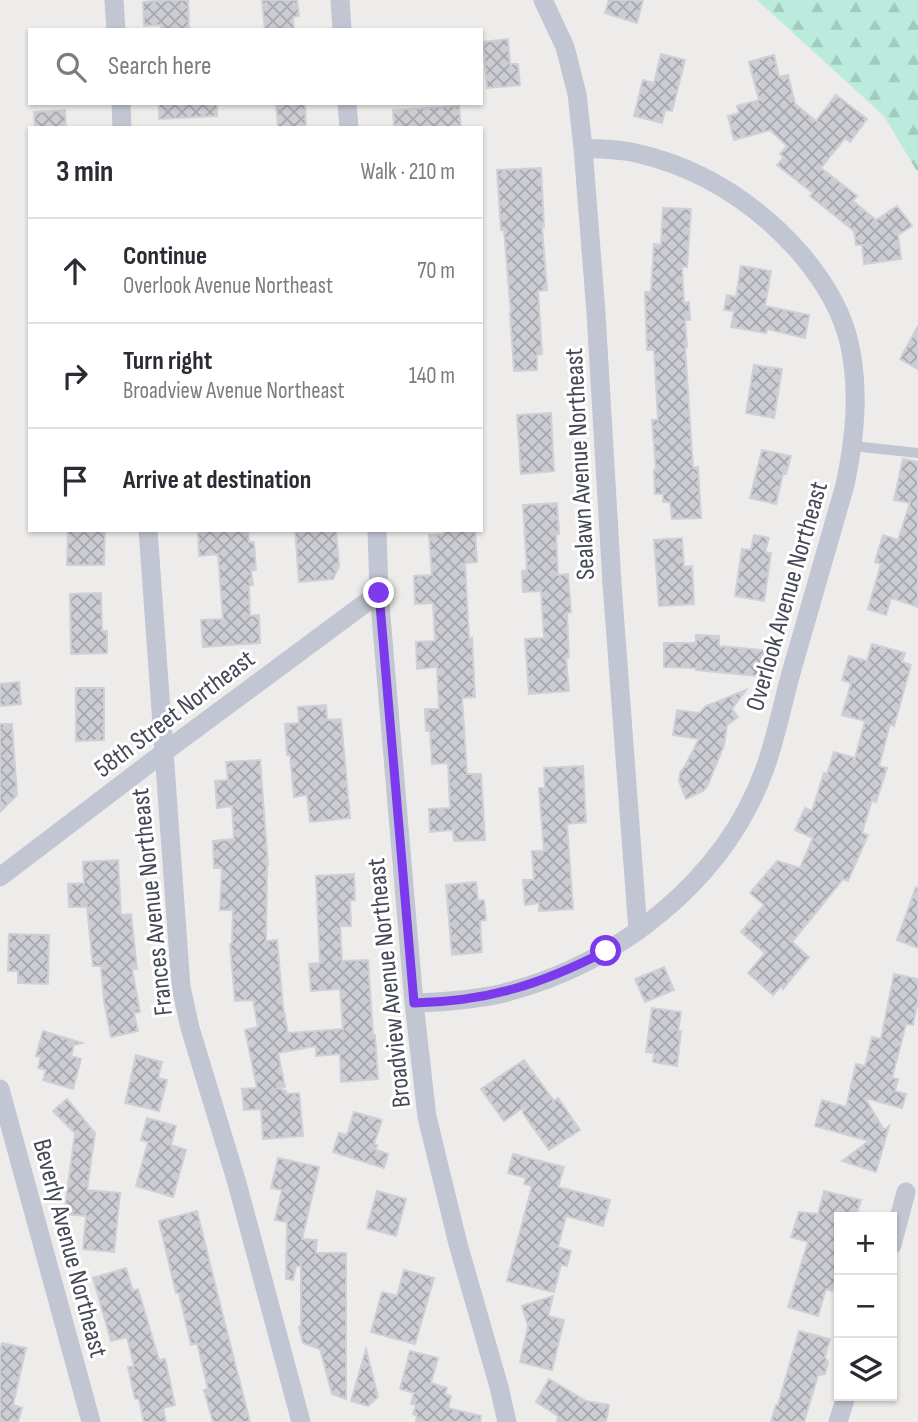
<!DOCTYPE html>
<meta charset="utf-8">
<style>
:root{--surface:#fff;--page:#f2f2f3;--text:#2b2b33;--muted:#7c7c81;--line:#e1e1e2}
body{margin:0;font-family:"Sofia Sans Condensed",sans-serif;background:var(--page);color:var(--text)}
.controls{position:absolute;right:21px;bottom:21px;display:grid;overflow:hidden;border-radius:0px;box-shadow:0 2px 5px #0004}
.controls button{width:63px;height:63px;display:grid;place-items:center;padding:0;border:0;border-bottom:2px solid var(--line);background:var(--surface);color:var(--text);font:35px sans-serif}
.stop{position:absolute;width:21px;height:21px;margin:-16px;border:5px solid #7c3aed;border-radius:50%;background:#fff}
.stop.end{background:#7c3aed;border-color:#fff;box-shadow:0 2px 7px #0008}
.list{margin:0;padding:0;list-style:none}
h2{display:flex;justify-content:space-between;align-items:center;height:91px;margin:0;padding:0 28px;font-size:30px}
h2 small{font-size:23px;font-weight:400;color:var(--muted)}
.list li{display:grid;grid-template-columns:46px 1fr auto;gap:21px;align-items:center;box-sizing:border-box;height:105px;padding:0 28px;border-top:2px solid var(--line)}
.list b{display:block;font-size:26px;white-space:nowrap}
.list p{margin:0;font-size:23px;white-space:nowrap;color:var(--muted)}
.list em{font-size:23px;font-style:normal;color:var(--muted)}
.icon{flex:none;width:38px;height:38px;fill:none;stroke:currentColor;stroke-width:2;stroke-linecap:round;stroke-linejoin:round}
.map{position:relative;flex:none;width:918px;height:1422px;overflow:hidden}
.search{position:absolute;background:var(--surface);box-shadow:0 2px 5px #0004;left:28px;top:28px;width:455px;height:77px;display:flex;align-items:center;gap:18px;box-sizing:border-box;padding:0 24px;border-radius:0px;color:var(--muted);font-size:26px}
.panel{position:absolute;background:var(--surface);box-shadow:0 2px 5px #0004;left:28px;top:126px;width:455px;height:406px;border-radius:0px}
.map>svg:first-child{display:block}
.forest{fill:url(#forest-firs)}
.building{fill:url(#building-cross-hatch);stroke:#cfcfd7;stroke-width:2}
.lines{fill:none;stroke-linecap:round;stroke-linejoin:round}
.service{stroke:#c2c5d2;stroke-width:10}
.minor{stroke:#c2c5d2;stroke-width:19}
.route{stroke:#7c3aed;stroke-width:9}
.labels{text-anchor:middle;stroke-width:6;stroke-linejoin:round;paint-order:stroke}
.street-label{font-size:26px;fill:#454957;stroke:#fff}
</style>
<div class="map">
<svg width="918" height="1422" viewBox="0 0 918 1422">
<defs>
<pattern id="forest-firs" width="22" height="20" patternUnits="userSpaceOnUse" patternTransform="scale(1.75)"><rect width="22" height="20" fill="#baebdc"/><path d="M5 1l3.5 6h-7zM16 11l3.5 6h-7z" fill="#a1cbbf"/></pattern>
<pattern id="building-cross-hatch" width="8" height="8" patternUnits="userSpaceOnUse" patternTransform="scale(1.75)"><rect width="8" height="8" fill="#ccccd3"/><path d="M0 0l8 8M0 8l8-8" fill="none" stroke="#a7a8ae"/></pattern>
</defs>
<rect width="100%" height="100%" fill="#eeeceb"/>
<path class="forest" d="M757,0h161v173l-34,-57z"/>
<path class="building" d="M170,0h18l1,30h-28v-5l-17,1 -1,-24z
M262,0h35l2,16 -6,1 1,13h-29z
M609,0h34l-6,23 -32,-10z
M508,39l2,25h8l2,21 -33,3 -4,-46z
M661,54l24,6 -13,51 -7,-1 -3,13 -28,-7 9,-36 11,3z
M774,55l5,22 9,-2 7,29 21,17 20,-26 31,24 -17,23 -5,-4 -24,30 36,28 -4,5 23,19 21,-14 15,20 -14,9 3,24 -37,5 -2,-19h-6l-2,-14 -44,-35 3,-3 -36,-28 7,-8 -4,-3 7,-8 -17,-16 -36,10 -6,-24 11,-3 -2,-7 22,-6 -10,-38z
M159,103h58v13l-58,3z
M276,103h29l1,25h-28z
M459,106l2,22h-67l-1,-18z
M65,110l1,18h-31l-1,-16z
M541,168l3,59h-2l5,63 -9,1 4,63 -5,1v15l-23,1 -4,-58h1l-7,-83h-3l-4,-60z
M663,208l28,1 -4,58 -5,-1 2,37 5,-1 1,18h-5l2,27h-2l8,121 5,-1 3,51 -29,1 -2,-17h-7v-8h-8l-1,-24h2l-4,-50h6l-4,-70h-7l-2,-58h6l3,-48 7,1z
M741,266l30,5 -6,35 44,9 -4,23 -38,-9 -1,4 -35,-6 3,-16 -10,-1 3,-15 9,2z
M918,326v43l-18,-10z
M754,365l28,4 -8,49 -28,-5z
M551,413l3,58 -33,3 -4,-59z
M762,450l29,6 -5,18h-3l-7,30 -26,-6z
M903,459l15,3v145l-27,-9 -5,17 -18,-6 13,-45 -6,-2 8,-27 15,5 12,-37 -16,-3z
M557,503l2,31h-3l2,41 10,-1 3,38 -4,1 2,44 -3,1 3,33 -40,3 -4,-55 19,-1 -3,-47 -18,1 -1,-21 5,-1 -4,-65z
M68,530h37l-1,35h-37z
M218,530h30l1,12h5l2,28 -5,1 2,14 -4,1 1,30 9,-1 1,28 -57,4 -2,-27 22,-1 -5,-65 -19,2 -1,-24z
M295,530h41l3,36 -6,13 -34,3z
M443,530h32l2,32 -12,1 4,76 3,-1 3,59 -13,1 5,76h14l4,66 -31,1 -1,-11 -23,2 -1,-23 21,-1 -2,-45 -16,1 -2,-33h-4l-1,-22h14l-2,-42 -20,2 -1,-27 19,-1 -2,-38 -18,1 -1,-28 18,-1 -3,-40 15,-1z
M754,535l15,3 -4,14 6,1 -7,48 -29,-5 7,-47 9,1z
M682,538l2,29 8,-1 2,38 -35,2 -5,-66z
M101,593l1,38h5v22l-36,1 -1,-60z
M696,635l23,1v10l54,5 -3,26 -74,-7v-2l-32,-1v-24h32z
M872,644l33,9 -3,9 9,3 -17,61 -4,-2 -11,42 8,2 -11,34 -4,-2 -10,33 6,2 -20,46 -5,-2 -51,63 17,15 -26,32 -2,-3 -8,9 -25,-22 17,-20 -24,-21 23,-27 -14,-12 27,-32 23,7 13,-30 -18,-8 10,-22 7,3 12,-38 3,1 7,-22 21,6 10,-37 -23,-6 9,-32 -9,-3 7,-24 18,5z
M19,682l2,22 -21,2v-22z
M76,688h28v52l-28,1z
M746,690l-14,19 6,8 -11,8 -3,20 -17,42 -4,4 -17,8 -7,-18 1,-8 5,-7 14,-27 -26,-4 4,-25 22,3 7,-7z
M326,705l1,15 14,-1 9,99 -40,4 -3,-27 -13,2 -4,-42h-3l-2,-31 14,-1 -1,-16z
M0,724h12l5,71 -17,17z
M260,760l8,105h-1l-1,76 11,-1 6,67 5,26 55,-4 -3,-40 -29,2 -2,-27 11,-1 -4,-87 38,-2 1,26h-5l1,26h-11l2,35 26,-1 5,75h2l3,44 -37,3 -1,-28 -24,2v-10l-38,7 7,34 -9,1 10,3v3l13,-1 4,43 -40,3 -2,-30 -17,1 -2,-21 15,-1 -12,-58 13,-3 -5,-27 -18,1 -5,-57h2l1,-34h-13l2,-42h-8l-1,-27 21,-2 -2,-33 -15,2 -2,-27 13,-1 -2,-18z
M583,766l3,56 -19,2 6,85 -34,2v-8l-14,2 -2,-25h11l-2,-29h12l-5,-63h6l-1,-20z
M118,860l3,55 10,-1 6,55h-5l8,43 -6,1 4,18 -27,6 -7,-36 -3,-35h-8l-6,-59h-18l-1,-23 16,-1 -1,-21z
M476,882l2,19 6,-1 2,20 -6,1 2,31 -30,3 -6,-70z
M916,887l2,1v60l-21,-8z
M9,934l40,1 -1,49 -30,-1v-12h-10z
M664,967l10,23 -29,12 -10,-23z
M894,974l24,5v21l-5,25 -7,-1 -14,54 6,1 -3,12 11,3 -4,14 -37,-10 19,32 5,-4 -13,46 -34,-11 27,-20 -54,-15 7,-26 24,7 10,-43 9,2 7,-29 9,2z
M652,1008l29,4 -3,19h3l-4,35 -24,-4 1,-9 -8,-1z
M43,1031l39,12 -8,2 -3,11 10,3 -8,30 -30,-9 3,-10 -8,-2 3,-11 -5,-1z
M136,1055l26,7 -4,16 9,2 -8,31 -34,-8z
M524,1060l30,41 4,-3 22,32 -31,20 -26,-37 1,-6 -20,14 -23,-32z
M67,1099l28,34 -8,57 33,3 -6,59 -31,-3 3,-33 -22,-2 11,-81 -22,-22z
M354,1112l28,8 -8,24 3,1 -1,5 12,4 -4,14 -51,-16 6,-19 8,2z
M147,1118l29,8 -5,19 15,5 -13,47 -37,-11 12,-44 -7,-2z
M513,1154l51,13 -6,20 52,13 -7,26 -37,-10 -8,31 13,4 -4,15 -6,-1 -7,27 -47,-11 25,-95 -8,-2 2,-6 -18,-5z
M278,1158l41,9 -17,72 15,1 -1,13h30v146l-14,-5 -12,-45 -17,-6 -4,-16 2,-2v-59h-5l-3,14 -7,-1 1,-57 -12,-2 7,-30 -11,-2z
M377,1191l29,8 -10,37 -29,-8z
M824,1191l37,9 -5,17h-17v48l-7,26 -6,-2 -8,27 -30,-9 20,-65 -17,-5 8,-25 19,2z
M197,1211l24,97 29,114h-37l-9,-32 4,-1 -11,-46 -6,2 -12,-52h-3l-17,-72z
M126,1268l7,23 5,-2 21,71 6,-1 10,46 -12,3 3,14h-22l-5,-23h-4l-7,-32 6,-1 -7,-29 -16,4 -18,-63z
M404,1270l30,8 -19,66 -44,-12 11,-40 15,4z
M553,1296l-5,20 16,4 -12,50 -32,-8 8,-36 -6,-20z
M799,1331l31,8 -5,18 3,5 -3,12 -7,1 -14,47h-33l5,-17h2z
M2,1343l24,5 -13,57 9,3 -4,14h-18v-70z
M366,1349l12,48 -10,9 -17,-5z
M410,1351l28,7 -7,25 16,5 -2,6 6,2 -3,12 33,8 -1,6h-64l1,-6 -4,-2 3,-9 -5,-1 3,-11 -14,-4z
M549,1379l37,22 23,4 -3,17h-49l1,-6 -22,-14z"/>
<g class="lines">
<path class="service" d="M853,446l65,7"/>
<path class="minor" d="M114,0l2,30
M340,0l2,30
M543,0l22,47 12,47 6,54 13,165 16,271 26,347
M121,103l1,25
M347,103l2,25
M148,530l33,457 9,41 47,155 64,239
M377,530l2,63 35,410 13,114 31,127 41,143 8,35
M0,877l163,-124 216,-160
M414,1003c30,-1 61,-3 90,-10 113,-29 219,-111 260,-222 12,-32 18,-66 27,-98 18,-63 36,-125 54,-188 10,-47 15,-95 4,-143 -8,-34 -26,-62 -48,-88 -44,-50 -99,-86 -165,-101 -18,-4 -36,-4 -53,-5
M0,1089l91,333
M892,1245l14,-53
M838,1422l8,-26"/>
</g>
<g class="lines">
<path class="route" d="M379,593l35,410c74,-2 126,-18 192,-52"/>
</g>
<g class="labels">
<g class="street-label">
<text transform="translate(579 464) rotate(-93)" y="9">Sealawn Avenue Northeast</text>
<text transform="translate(786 596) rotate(-74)" y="9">Overlook Avenue Northeast</text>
<text transform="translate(174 713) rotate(-37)" y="9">58th Street Northeast</text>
<text transform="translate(151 902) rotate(-96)" y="9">Frances Avenue Northeast</text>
<text transform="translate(388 983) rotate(-96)" y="9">Broadview Avenue Northeast</text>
<text transform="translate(71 1248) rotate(75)" y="9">Beverly Avenue Northeast</text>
</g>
</g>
</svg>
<div class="controls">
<button>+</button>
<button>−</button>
<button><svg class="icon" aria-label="layers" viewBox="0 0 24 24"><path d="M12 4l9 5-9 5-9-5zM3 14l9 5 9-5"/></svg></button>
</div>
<div class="stop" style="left:606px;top:951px"></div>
<div class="stop end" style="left:379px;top:593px"></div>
<div class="search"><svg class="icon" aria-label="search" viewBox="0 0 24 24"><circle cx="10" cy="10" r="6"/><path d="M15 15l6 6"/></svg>Search here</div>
<section class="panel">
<h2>3 min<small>Walk · 210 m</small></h2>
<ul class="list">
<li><svg class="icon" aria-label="ahead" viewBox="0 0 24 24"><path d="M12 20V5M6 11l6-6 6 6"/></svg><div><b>Continue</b><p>Overlook Avenue Northeast</p></div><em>70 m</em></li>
<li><svg class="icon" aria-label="right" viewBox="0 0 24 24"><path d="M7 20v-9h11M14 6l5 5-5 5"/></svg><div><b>Turn right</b><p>Broadview Avenue Northeast</p></div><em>140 m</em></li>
<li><svg class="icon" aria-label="arrive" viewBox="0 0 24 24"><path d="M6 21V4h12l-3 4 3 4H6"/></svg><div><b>Arrive at destination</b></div></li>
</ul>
</section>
</div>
